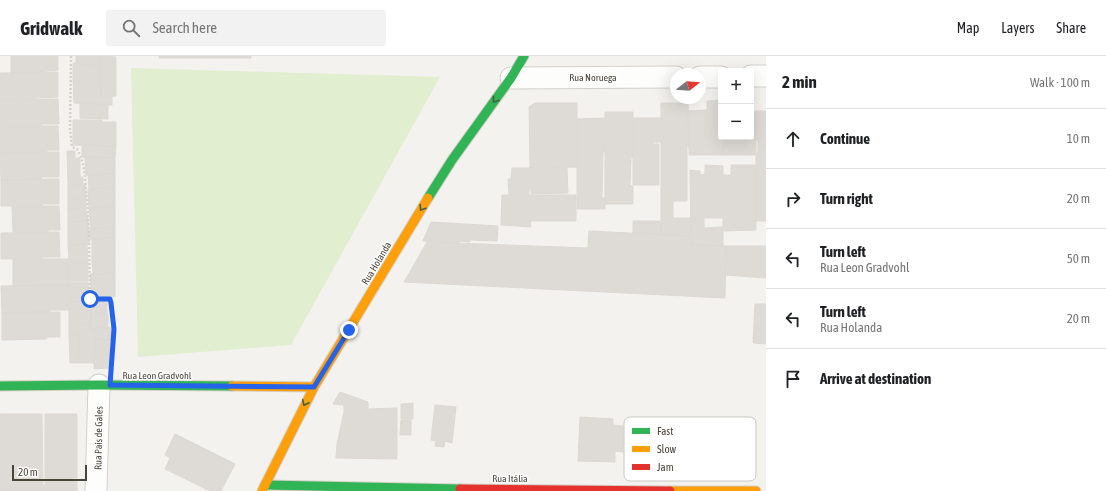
<!DOCTYPE html>
<meta charset="utf-8">
<style>
:root{--surface:#fff;--page:#f2f2f2;--text:#202124;--muted:#757577;--line:#e0e0e0}
body{margin:0;font-family:"Asap Condensed",sans-serif;background:var(--page);color:var(--text)}
.controls{position:absolute;right:12px;top:12px;display:grid;overflow:hidden;border-radius:4px;box-shadow:0 4px 16px #0002}
.controls button{width:36px;height:36px;display:grid;place-items:center;padding:0;border:0;border-bottom:1px solid var(--line);background:var(--surface);color:var(--text);font:20px sans-serif}
.compass{position:absolute;left:670px;top:12px;width:36px;height:36px;border-radius:50%;background:var(--surface);box-shadow:0 4px 16px #0002;rotate:73deg}
.scale{position:absolute;left:12px;bottom:10px;width:75px;box-sizing:border-box;padding-left:4px;border:2px solid #4b4439;border-top:0;font-size:11px;line-height:14px;white-space:nowrap;color:#4b4439;-webkit-text-stroke:3px #fff;paint-order:stroke}
.stop{position:absolute;width:12px;height:12px;margin:-9px;border:3px solid #2563eb;border-radius:50%;background:#fff}
.stop.end{background:#2563eb;border-color:#fff;box-shadow:0 1px 4px #0008}
.list{margin:0;padding:0;list-style:none}
h2{display:flex;justify-content:space-between;align-items:center;height:52px;margin:0;padding:0 16px;font-size:17px}
h2 small{font-size:13px;font-weight:400;color:var(--muted)}
.list li{display:grid;grid-template-columns:26px 1fr auto;gap:12px;align-items:center;box-sizing:border-box;height:60px;padding:0 16px;border-top:1px solid var(--line)}
.list b{display:block;font-size:15px;white-space:nowrap}
.list p{margin:0;font-size:13px;white-space:nowrap;color:var(--muted)}
.list em{font-size:13px;font-style:normal;color:var(--muted)}
.icon{flex:none;width:22px;height:22px;fill:none;stroke:currentColor;stroke-width:2;stroke-linecap:round;stroke-linejoin:round}
.map{position:relative;flex:none;width:766px;height:435px;overflow:hidden}
header{display:flex;align-items:center;gap:24px;box-sizing:border-box;height:56px;padding:0 20px;background:var(--surface);border-bottom:1px solid var(--line)}
header strong{font-size:19px}
nav{display:flex;gap:22px;margin-inline-start:auto;font-size:14px}
.search{width:280px;height:36px;background:var(--page);display:flex;align-items:center;gap:10px;box-sizing:border-box;padding:0 14px;border-radius:4px;color:var(--muted);font-size:15px}
main{display:flex}
aside{flex:1;background:var(--surface)}
.map>svg:first-child{display:block}
.green{fill:#e1eecf}
.building{fill:#dedbd6;stroke:#dcd9d4}
.lines{fill:none;stroke-linecap:round;stroke-linejoin:round}
.street-casing{stroke:#d2d0cb;stroke-width:23}
.fast-casing{stroke:#d3cfc5;stroke-width:11}
.slow-casing{stroke:#d3cfc5;stroke-width:11}
.jam-casing{stroke:#d3cfc5;stroke-width:11}
.path{stroke:#d3d2cc;stroke-width:2.5;stroke-dasharray:2 2;stroke-linecap:butt}
.street{stroke:#fdfdfc;stroke-width:21}
.fast{stroke:#30b455;stroke-width:9}
.slow{stroke:#ff9f0a;stroke-width:9}
.jam{stroke:#e5322d;stroke-width:9}
.oneway{stroke:#446040}
.route{stroke:#2563eb;stroke-width:5}
.labels{text-anchor:middle;stroke-width:3;stroke-linejoin:round;paint-order:stroke}
.street-label{font-size:10px;fill:#4b4439;stroke:#fff}
.key{fill:#fff;stroke:#c9c7c4;stroke-width:1}
.key-label{font-size:11px;fill:#4b4439}
</style>
<header>
<strong>Gridwalk</strong>
<div class="search"><svg class="icon" aria-label="search" viewBox="0 0 24 24"><circle cx="10" cy="10" r="6"/><path d="M15 15l6 6"/></svg>Search here</div>
<nav><a>Map</a><a>Layers</a><a>Share</a></nav>
</header>
<main>
<div class="map">
<svg width="766" height="435" viewBox="0 0 766 435">
<rect width="100%" height="100%" fill="#f4f2ee"/>
<path class="green" d="M131,12l309,9 -149,268 -153,12z"/>
<path class="building" d="M11,0h47v14l-12,1v1l-35,1z
M76,0h23l1,10 -18,-1v-2h-6z
M99,0l17,1v39l-15,1z
M159,0h92v2h-92z
M73,7h9v2l18,1v11h-27z
M58,16v25l-58,3v-27z
M73,21h27l1,20h11v8l-38,-2z
M58,43l1,25h-18v2h-41v-26z
M721,44v37h2v18h-34l-1,-44 19,-1v-9z
M80,47l28,1v15l-28,-1z
M535,47h42v64l-47,1 -1,-61z
M661,47h27l1,42 -2,1v55h-14v17h17l1,18 -30,-2z
M755,55h11v54h-10v-12h2v-13h-2z
M605,56h28v45l-2,1 -1,27 3,1v18h-28z
M751,57h5v42h-33v-18h28z
M605,62v34h-2l-1,46h3v11h-28v-90z
M633,62h28v24h-8v2h6v41h-26z
M73,64h29v2h14v24l-43,-1z
M0,70h58l1,24h-12v2l-47,1z
M82,89l34,1 -1,12 -33,-1z
M67,95h8v7h5v19h3v8h-15z
M59,96v25h-17l-1,2 -40,1 -1,-27z
M85,101l30,1v16l-29,1z
M705,109l18,1v52h-19v10l19,-1v19l-32,-1 -1,-75 10,1v4l5,-1z
M731,109h25v65l-33,1v-56h8z
M756,109h10v56h-10z
M512,112h55l1,25 -37,1v-5h-2v6h-20l-1,-16h3z
M115,118v13l-26,2 -1,-14z
M59,123v25h-17v2h-41v-26z
M68,129h17l1,14h-18z
M115,131v19l-26,2 -1,-19z
M502,139h74v26h-46l1,6 -30,-2z
M68,143h17l1,10h-18z
M12,150h47l1,24h-12v3l-35,-1z
M115,150v21l-24,2 -2,-21z
M68,153l18,1 2,11 -20,1z
M88,165l1,23 -21,1v-23z
M633,165h27l1,13 -28,-1z
M431,166l67,4 -1,15 -27,-1v2l-11,-1v2l-36,-2z
M115,171v11l-25,1v-10z
M589,175l101,5 1,9 35,1 -1,52 -321,-16 23,-40 161,6z
M59,176l1,25h-18v2h-41v-26z
M115,182v23h-23v-22z
M87,188l1,18h-19l-1,-17z
M726,190h40v32l-41,-3z
M13,203h55l1,26 -56,1z
M92,205h23v12l-22,1z
M69,206h19v19h-19z
M115,217v24h-23l-2,-23z
M69,226h19l1,19 -20,1z
M69,229v25h-19v2l-48,1 -1,-27z
M89,244h18v14h-16v10l-22,1v-23l20,-1z
M755,248h11v40l-13,-1z
M60,256v25h-13v2l-45,1v-27z
M91,258h17v14l-13,-1v2h-5z
M91,268l-1,5h5l-1,34h-15l1,-38z
M69,269h11v10h-11z
M95,271l16,1v12l-16,-1z
M79,278v29h-9l-1,-28z
M95,283l15,1 -1,28 -15,1z
M340,336l28,10v7l29,-1v51l-61,-1 1,-14 7,-32v-7l-11,-1z
M413,347v16h-12v-15z
M435,349l21,2 -4,36 -7,-2 -1,6 -9,-1 1,-5 -5,-1z
M0,358h42l1,77h-43z
M45,358h32v64h-5v2l5,1v10h-34v-5h2z
M580,361l33,2v6l10,1v26l-8,-1v11l-37,-1z
M401,364h10v15h-11z
M175,378l60,30 -14,27h-11l-45,-22 5,-11 -5,-3z"/>
<g class="lines">
<defs>
<path id="street" d="M751,20h15
M700,21h21
M511,22l165,-1
M96,435l3,-106"/>
<path id="fast" d="M428,142l24,-38 59,-82 13,-22
M0,330l99,-1 133,1
M265,429l195,4"/>
<path id="slow" d="M232,330l82,1
M262,435l52,-104 114,-189
M670,435h86"/>
<path id="jam" d="M460,433l210,2"/>
</defs>
<use href="#street" class="street-casing"/>
<use href="#fast" class="fast-casing"/>
<use href="#slow" class="slow-casing"/>
<use href="#jam" class="jam-casing"/>
<path class="path" d="M71,0l-1,74 2,17 5,2c8,14 8,27 9,42 4,36 3,72 4,108h20l1,4 2,26 -1,32"/>
<use href="#street" class="street"/>
<use href="#fast" class="fast"/>
<use href="#slow" class="slow"/>
<use href="#jam" class="jam"/>
</g>
<defs><path id="oneway-chevron" d="M-2-3.5L2.5 0L-2 3.5" fill="none" stroke-width="1.6" stroke-linecap="round" stroke-linejoin="round"/></defs>
<g class="oneway">
<use href="#oneway-chevron" transform="translate(495 44) rotate(126)"/>
<use href="#oneway-chevron" transform="translate(422 152) rotate(122)"/>
<use href="#oneway-chevron" transform="translate(305 347) rotate(116)"/>
</g>
<g class="lines">
<path class="route" d="M90,243h20l1,4 3,26 -4,56 204,2 35,-57"/>
</g>
<g class="labels">
<g class="street-label">
<text x="593" y="25">Rua Noruega</text>
<text transform="translate(376 207) rotate(-59)" y="4">Rua Holanda</text>
<text x="157" y="323">Rua Leon Gradvohl</text>
<text transform="translate(98 382) rotate(-89)" y="4">Rua País de Gales</text>
<text x="510" y="426">Rua Itália</text>
</g>
</g>
<rect x="624" y="361" width="132" height="64" rx="6" class="key"/>
<rect x="632" y="372" width="18" height="6" fill="#30b455"/>
<rect x="632" y="390" width="18" height="6" fill="#ff9f0a"/>
<rect x="632" y="408" width="18" height="6" fill="#e5322d"/>
<g class="key-label">
<text x="657" y="379">Fast</text>
<text x="657" y="397">Slow</text>
<text x="657" y="415">Jam</text>
</g>
</svg>
<div class="controls">
<button>+</button>
<button>−</button>
</div>
<svg class="compass" viewBox="-18 -18 36 36"><path d="M0-13l5 13h-10z" fill="#e53935"/><path d="M0 13l5-13h-10z" fill="#757577"/></svg>
<div class="scale">20 m</div>
<div class="stop" style="left:90px;top:243px"></div>
<div class="stop end" style="left:349px;top:274px"></div>
</div>
<aside>
<h2>2 min<small>Walk · 100 m</small></h2>
<ul class="list">
<li><svg class="icon" aria-label="ahead" viewBox="0 0 24 24"><path d="M12 20V5M6 11l6-6 6 6"/></svg><div><b>Continue</b></div><em>10 m</em></li>
<li><svg class="icon" aria-label="right" viewBox="0 0 24 24"><path d="M7 20v-9h11M14 6l5 5-5 5"/></svg><div><b>Turn right</b></div><em>20 m</em></li>
<li><svg class="icon" aria-label="left" viewBox="0 0 24 24"><path d="M17 20v-9H6M10 6l-5 5 5 5"/></svg><div><b>Turn left</b><p>Rua Leon Gradvohl</p></div><em>50 m</em></li>
<li><svg class="icon" aria-label="left" viewBox="0 0 24 24"><path d="M17 20v-9H6M10 6l-5 5 5 5"/></svg><div><b>Turn left</b><p>Rua Holanda</p></div><em>20 m</em></li>
<li><svg class="icon" aria-label="arrive" viewBox="0 0 24 24"><path d="M6 21V4h12l-3 4 3 4H6"/></svg><div><b>Arrive at destination</b></div></li>
</ul>
</aside>
</main>
